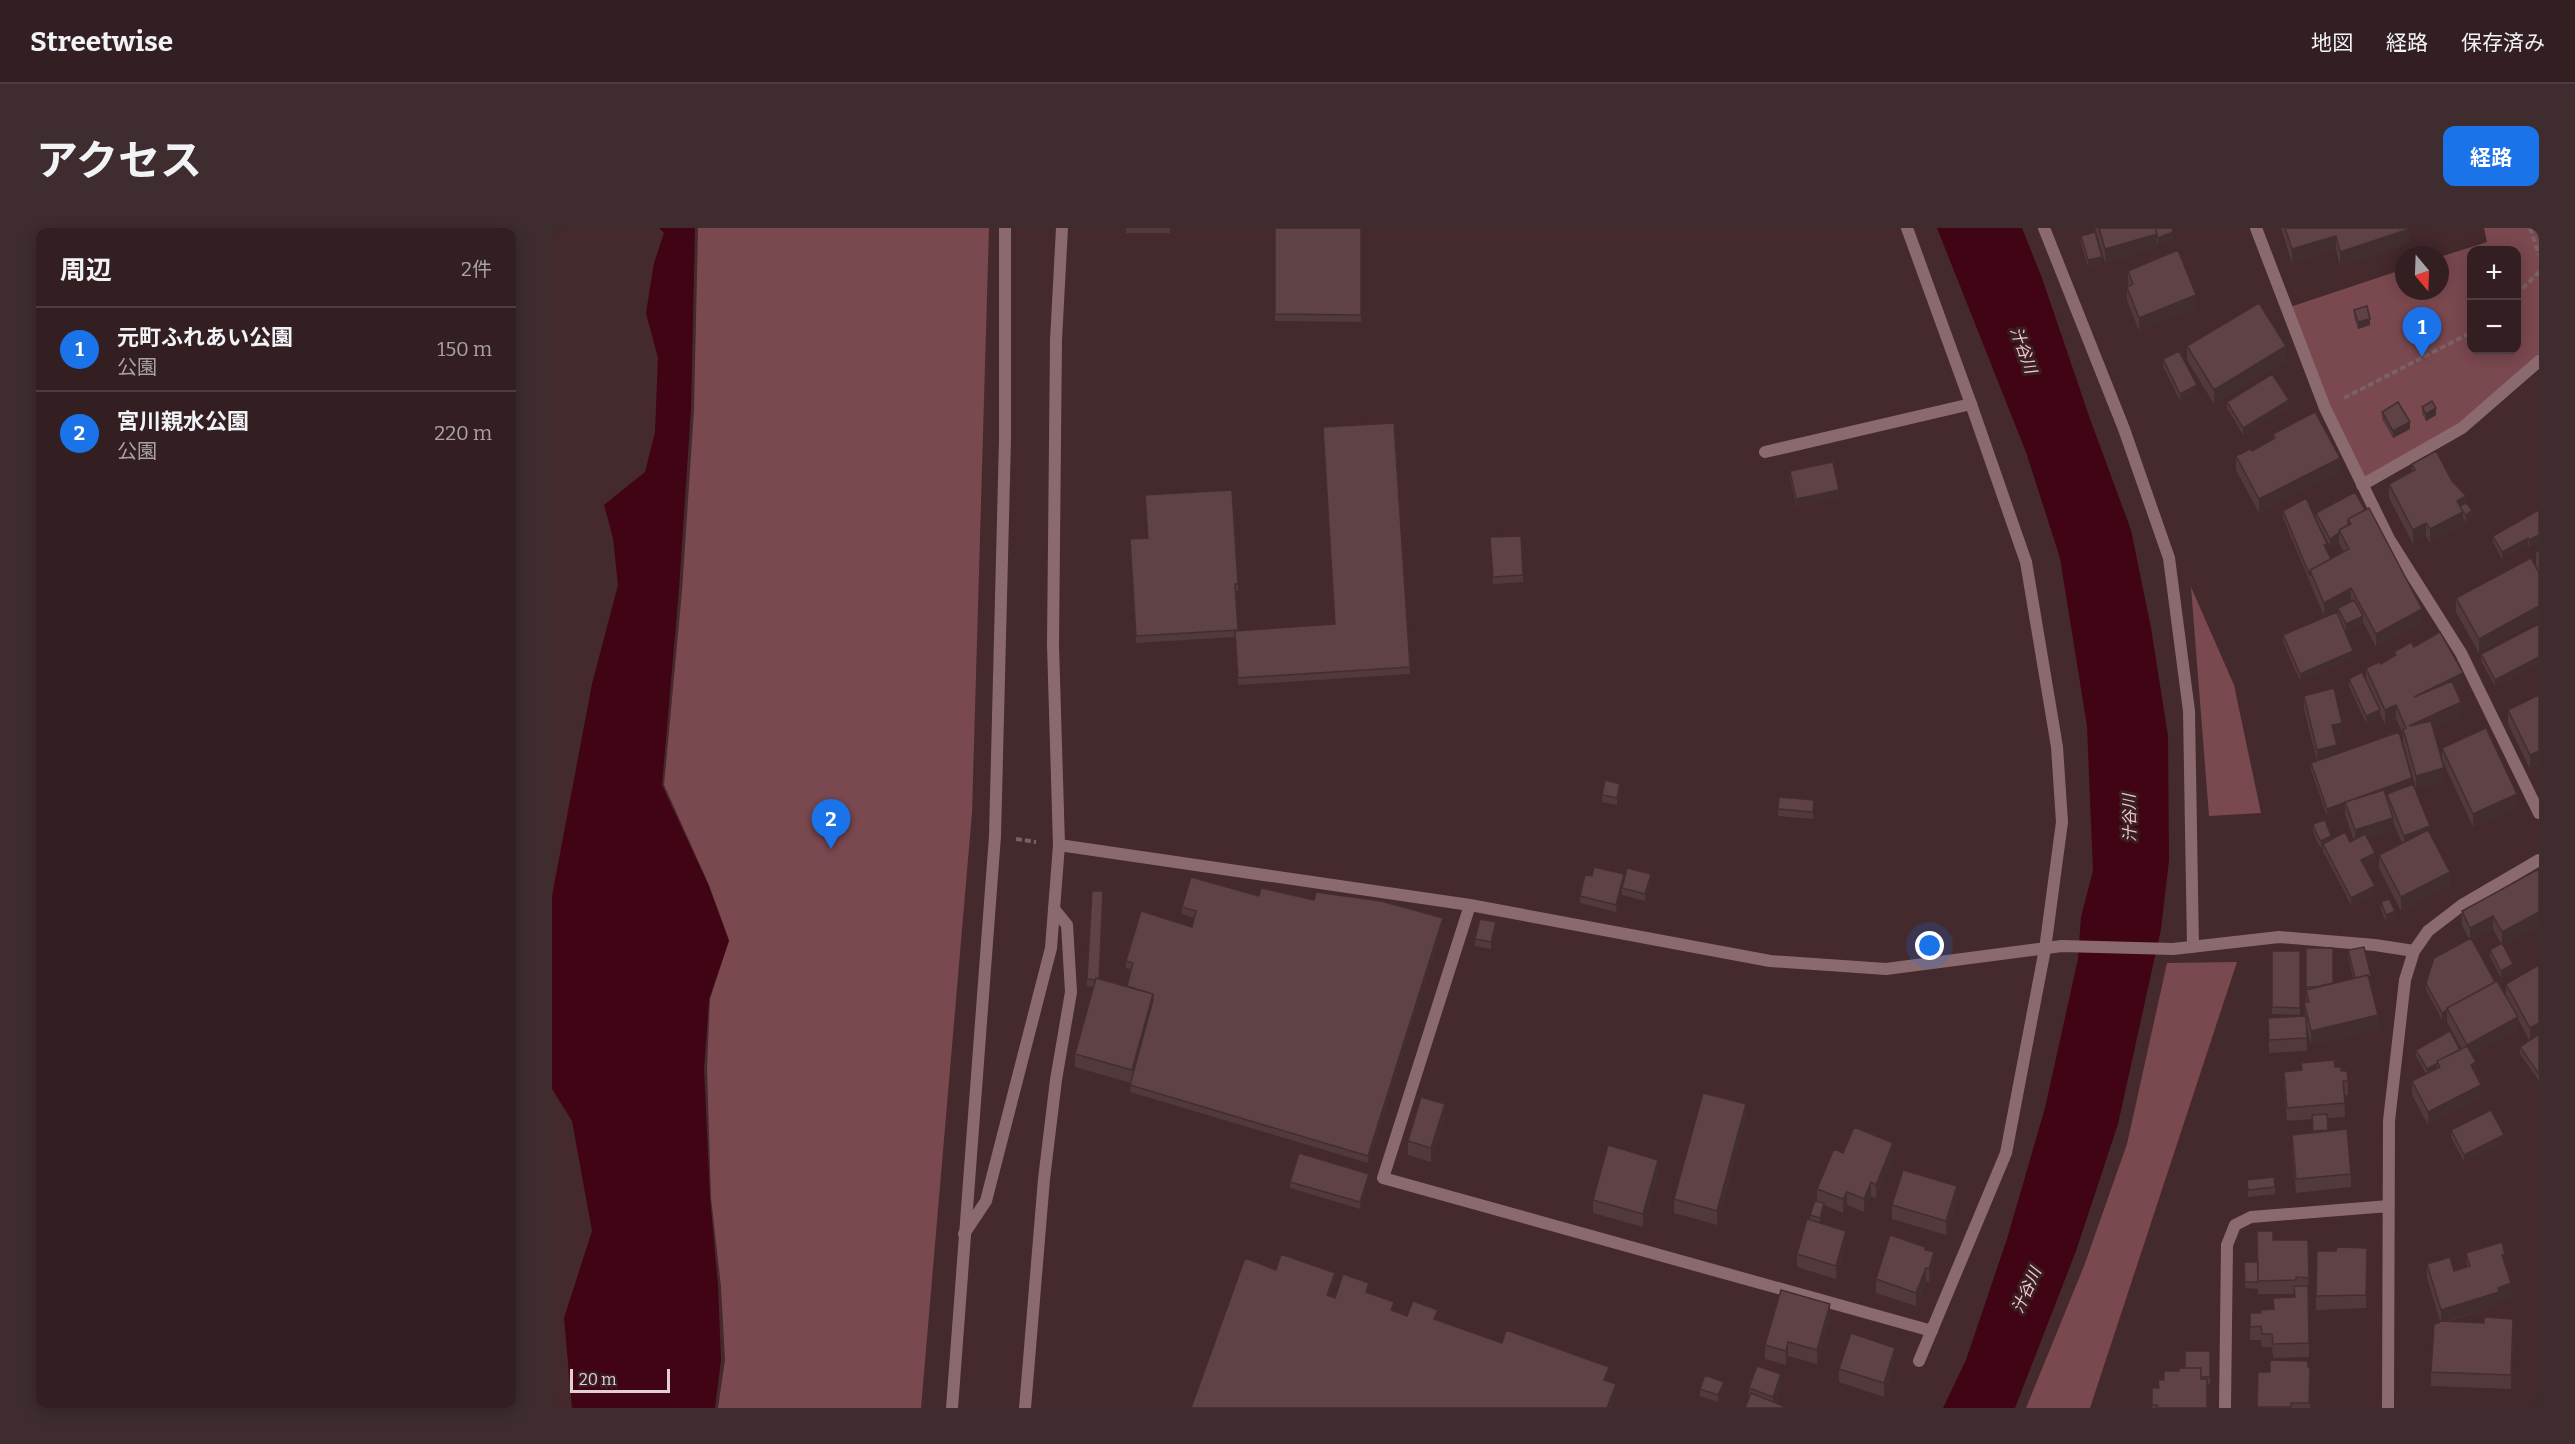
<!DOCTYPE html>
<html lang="ja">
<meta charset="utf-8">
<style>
:root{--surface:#331f22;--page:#3e2c2f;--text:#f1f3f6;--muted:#a9a2a5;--line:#4e3d40;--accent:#1a73e8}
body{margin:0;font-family:Bitter,"Noto Sans JP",serif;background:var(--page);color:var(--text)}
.controls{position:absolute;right:18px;top:18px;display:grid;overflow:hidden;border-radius:12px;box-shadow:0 3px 15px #0003}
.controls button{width:54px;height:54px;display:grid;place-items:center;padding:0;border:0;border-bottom:2px solid var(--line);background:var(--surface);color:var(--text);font:30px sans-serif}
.compass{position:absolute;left:1843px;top:18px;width:54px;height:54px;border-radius:50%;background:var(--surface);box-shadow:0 3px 15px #0003;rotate:161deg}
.scale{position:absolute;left:18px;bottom:15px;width:100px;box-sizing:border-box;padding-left:6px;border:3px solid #e1cfd1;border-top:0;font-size:16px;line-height:21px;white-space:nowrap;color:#e1cfd1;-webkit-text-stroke:4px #391f23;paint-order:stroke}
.you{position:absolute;left:1378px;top:718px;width:21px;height:21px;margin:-15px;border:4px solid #fff;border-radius:50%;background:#1a73e8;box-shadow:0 0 0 9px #1a73e833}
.badge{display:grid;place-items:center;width:39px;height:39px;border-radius:50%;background:var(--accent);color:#fff;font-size:20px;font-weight:700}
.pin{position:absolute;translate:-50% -50px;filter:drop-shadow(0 2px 3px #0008)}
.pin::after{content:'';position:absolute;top:32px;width:21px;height:18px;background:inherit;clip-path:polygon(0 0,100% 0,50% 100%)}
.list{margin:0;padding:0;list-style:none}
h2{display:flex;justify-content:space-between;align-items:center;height:78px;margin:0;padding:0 24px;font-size:26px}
h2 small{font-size:20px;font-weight:400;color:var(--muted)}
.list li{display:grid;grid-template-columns:39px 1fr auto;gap:18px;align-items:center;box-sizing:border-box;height:84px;padding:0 24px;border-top:2px solid var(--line)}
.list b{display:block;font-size:22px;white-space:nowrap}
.list p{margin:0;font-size:20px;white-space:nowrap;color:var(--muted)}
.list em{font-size:20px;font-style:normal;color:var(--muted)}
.map{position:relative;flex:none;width:1987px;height:1180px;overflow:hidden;border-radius:12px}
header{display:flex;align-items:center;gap:36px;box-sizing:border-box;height:84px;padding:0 30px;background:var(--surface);border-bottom:2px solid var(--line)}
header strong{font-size:28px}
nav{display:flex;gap:33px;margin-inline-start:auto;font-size:21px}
.intro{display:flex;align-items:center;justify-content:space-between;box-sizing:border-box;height:144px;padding:0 36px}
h1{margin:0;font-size:42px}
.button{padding:15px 27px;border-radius:12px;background:var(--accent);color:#fff;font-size:21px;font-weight:700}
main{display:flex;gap:36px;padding:0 36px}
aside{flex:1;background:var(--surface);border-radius:12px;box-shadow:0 3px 15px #0003}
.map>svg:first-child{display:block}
.green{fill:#7a484f;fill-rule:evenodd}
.water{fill:#400415}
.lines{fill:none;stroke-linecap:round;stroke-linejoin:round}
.path{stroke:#796164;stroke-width:4;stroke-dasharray:6 3;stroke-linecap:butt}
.service{stroke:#8a6a6e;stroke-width:12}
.minor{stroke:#8a6a6e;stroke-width:12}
.tertiary{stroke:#8a6a6e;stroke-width:12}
.wall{fill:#52393c;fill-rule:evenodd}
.shaded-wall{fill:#422e31}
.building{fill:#5f4246;stroke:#422e31;stroke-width:1.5}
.labels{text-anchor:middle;stroke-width:6;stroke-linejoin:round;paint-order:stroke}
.water-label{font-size:16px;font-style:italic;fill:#f4cace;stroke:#391f23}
</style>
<header>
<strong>Streetwise</strong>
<nav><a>地図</a><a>経路</a><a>保存済み</a></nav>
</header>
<div class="intro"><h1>アクセス</h1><a class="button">経路</a></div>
<main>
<aside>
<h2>周辺<small>2件</small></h2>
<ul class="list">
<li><span class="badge">1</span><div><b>元町ふれあい公園</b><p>公園</p></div><em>150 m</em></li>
<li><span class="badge">2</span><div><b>宮川親水公園</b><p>公園</p></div><em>220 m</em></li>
</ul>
</aside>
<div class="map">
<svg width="1987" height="1180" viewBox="0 0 1987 1180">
<rect width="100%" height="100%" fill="#44292d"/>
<path class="green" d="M146,0h291l-17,585 -51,595h-203l7,-48 -4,-73 -10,-89 -4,-130 3,-69 19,-59 -20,-55 -45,-100 18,-194 12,-181z
M1932,0h55v136l-77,64 -100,57 -75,-177 117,-39v22h36v-34l47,-15zM1920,22h44v100h-44z
M1639,359l43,98 27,128 -52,3z
M1685,734l-147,446h-64l58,-142 43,-122 40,-181z"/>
<path class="water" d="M107,0h36l-4,180 -12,181 -17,196 46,99 21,57 -20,58 -5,70 6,129 8,88 3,74 -6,48h-143l-8,-90 28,-87 -20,-110 -20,-32v-193l40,-212 26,-99 -5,-47 -9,-33 41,-33 10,-40 3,-74 -12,-45 8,-50 10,-30z
M1385,0h85l20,50 48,141 41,111 20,98 17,108 1,124 -8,69 -43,195 -42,127 -61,157h-72l23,-48 41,-121 38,-131 33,-149 3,-42 12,-46 -6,-145 -27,-168 -34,-106z"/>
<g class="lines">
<path class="path" d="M1978,0l9,27
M1964,67l23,-23
M1792,170l128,-66
M464,611l20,3"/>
<path class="service" d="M1355,0l64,176
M473,1180l19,-229 12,-99 15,-88 -4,-67 -13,-16"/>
<path class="minor" d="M1492,0l80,201 45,129 20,153 4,236
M1704,0l69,180 64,131 72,114 78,160
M1213,224l206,-48 55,158 31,185 5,75 -17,127 -39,204 -87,208
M1810,257l100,-57 77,-67
M507,617l411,60 300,56 116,8 176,-23 111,3 106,-12 96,8 39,6
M918,677l-87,273 549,153
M412,1006l22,-33 65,-253 8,-103 -6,-200 3,-305 6,-112
M1673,1180l2,-163 8,-20 16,-8 138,-11
M1836,1180l1,-287 16,-141 9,-29 14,-20 34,-26 77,-45"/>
<path class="tertiary" d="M400,1180l43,-572 10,-397v-211"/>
</g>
<path class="wall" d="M574,0h44v5h-44z
M723,0h86v94l-86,-1z
M1543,0h77l1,11 -15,6 -1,-3v5l-52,16z
M1729,0h128v15l-69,23 -4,-17 -44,14z
M1529,8l21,28 -14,3 -7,-24z
M1576,43l68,37 -57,23 -12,-31v-13l1,-1z
M1802,82l16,15 -12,4 -4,-12z
M1635,118l99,14 -72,44 -27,-44z
M1611,131l34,33 -17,9 -17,-35z
M1675,174l62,5 -46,28 -16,-27z
M1870,179l14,8 -10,6 -4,-7z
M1830,184l28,17 -17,9 -11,-19z
M1721,206l67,38 -81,41 -23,-43v-14l16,-5 21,-11z
M1860,236l40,17 14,22 6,14 -6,5 -3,-4v8l-33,17 -4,-7 -13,8 -24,-46v-14l23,-12z
M1238,243l49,26 -43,9 -6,-28z
M1803,264l67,131 -46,24 -13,-25 -17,9 -5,-10 12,37 -53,23 -17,-39v-7l55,-21v-5l-14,7 -41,-98v-7l33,9v-7zM1764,293l14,25 9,-6v3l5,9 -13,7 -4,-8z
M1987,282v32l-10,5 -1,-2 -26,14 -9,-17v-6z
M938,316l33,31v7l-30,2z
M578,318l108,38v7h-3l3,39 172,37v7l-172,11 -3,-48 -99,6z
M1987,323v20l-3,-5v-14z
M1987,345l-60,80 -23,-41v-14z
M1987,396v40l-44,22 -14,-25v-7z
M1862,419l49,40 -7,3 5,26 -28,13 9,31v-12l75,59 -44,20 -30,-65 1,19 -28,8 -13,-47v-8l-7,-15 -11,5 -5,-10v3l-14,6 -17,-37v-7l17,1v-12l15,-4 13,-8v-4z
M1987,467v69l-9,5 -22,-45v-14z
M1752,468l38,41 -6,1 1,16 75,30 38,101 -49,26 -22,-43v-13l23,-12 -9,-21v9l-25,8 7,21 -11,5 11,28 -24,12 -28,-54v-4l-2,1 -4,-6 -4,-11v-7l18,15 19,3 4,-2 -9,-25v-6l-18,7 -16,-46v-7l6,-2 -13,-52z
M1068,563l-3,14 -15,-3v-7z
M1262,579l-1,12 -35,-3v-7z
M1987,641v57l-36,19 10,26 -12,7 -11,-21v-7l11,-6 -8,-15 -21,11 23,42 11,14v-12l33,-19v116l-19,-27v-7l9,-7 -11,-21v11l-46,25 9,43 -53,27 -16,-30v-14l14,-7 -10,-18v-6h44l2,-1 -15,-27v-5l-5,3 -16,-30v-7l43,-44 -7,-14v-14z
M1040,648l32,5 -8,31 -36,-9v-7z
M1099,653l-6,20 -23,-6v-7z
M707,668l55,4 129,25 -75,238 -238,-71 1,-9 -56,-16v-13l19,-67 -7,-1v-7h12l28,7 4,-17 -5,-1v-7l66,-34 3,-9 -13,-4v-7z
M1829,674l14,16 -9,4 -5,-13z
M944,701l-5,20 -16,-3v-7z
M1754,720l27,35 20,-5 -5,-21v-7l23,33 7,46 -67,16 -5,-21 1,27 -38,2 -1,-35 37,-2 -1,-14h2z
M1720,723h28v64l-28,-1z
M1749,835l34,4 6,4 7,10v14h-4l1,22 -18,1 1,13 23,43v13l-55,6 -4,-44v-14l21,-2 -1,-14 -25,2 -3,-35v-14l17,-1z
M893,890l-14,44 -23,-7v-14z
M1194,890l-29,107 -43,-12v-14z
M1899,902l53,12 -40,20 -13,-25z
M1291,925l50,4 -17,41 -5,-2 -7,16 -17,-7 -4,8 -19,-8v5l-4,13 26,21 -10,35 -39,-12v-13l13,-34v-5l7,-14v-12z
M1106,946l-15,53 -50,-14v-13z
M1695,952l28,7v7l-27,3z
M817,953l-9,28 -70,-21v-6z
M1405,971l-11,36 -54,-16v-14z
M1721,1012h35l1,117 -36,1 -1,-11h-10l-1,-7h-11v-27h11l12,-4 21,-12v-3h-36v-5l-13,-1 -1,-26 14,6z
M1815,1020l-1,60 -50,2v-14l20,-45z
M1373,1022l9,16 -5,16 -3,-1 -10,25 -40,-13v-14z
M1914,1025l39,12 6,32 -12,4v4l-52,17 66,10 -2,57 -80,-3v-14l8,-49 1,-2 -13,-43v-14l27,7 13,-4z
M1278,1089l-13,47 -29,-8 -2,9 -21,-6v-14z
M1658,1123v33h-3v24h-55v-20h6l6,-8z
M1343,1133l-11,36 -45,-15v-13z
M1758,1139v41h-53l1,-36h12z
M1229,1159l-5,16 -27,-5v-10z
M1172,1160l-6,14 -18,-6v-7z"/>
<path class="shaded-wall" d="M1857,1v14l-69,23v-14z
M1621,4v7l-15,6v-7z
M1605,6v13l-52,16v-14z
M1784,8v13l-44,14v-14z
M1550,29v7l-14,3v-7z
M1644,67v13l-57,23v-13z
M1818,91v6l-12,4v-7z
M1734,118v14l-72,44v-14z
M1645,157v7l-17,9v-7z
M1737,172v7l-46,28v-7z
M1884,180v7l-10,6v-7z
M1858,194v7l-17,9v-7z
M1788,230v14l-81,41v-14z
M1287,262v7l-43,9v-7z
M1914,268v14l-3,2 -6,-11z
M1920,282v7l-6,5v-7z
M1911,284v14l-33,17v-14z
M1874,295v13l-13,8v-14z
M1787,305v7l-9,6v-7z
M1987,307v7l-10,5v-7z
M1976,310v7l-26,14v-7z
M1799,360v14l-27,14v-13z
M1987,378v14l-60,33v-14z
M1870,381v14l-46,24v-13z
M1811,388v7l-17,8v-7z
M1801,423v7l-53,23v-7z
M1987,429v7l-44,22v-6z
M1911,445v14l-49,23v-13z
M1909,474v14l-52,24v-14z
M1844,477v14l-11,5v-14z
M1828,482v7l-14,6v-7z
M1790,495v14l-10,2v-14z
M1785,517v14l-20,5v-14z
M1987,523v13l-9,5v-14z
M1892,540v13l-28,8v-13z
M1860,550v7l-64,23 -2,-6z
M1068,556v7l-3,14v-7z
M1965,566v13l-44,20v-13z
M1793,574v7l-18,7v-7z
M1841,590v13l-38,13v-14z
M1878,598v14l-26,10v-14z
M1779,608v7l-8,1v3l-2,1v-7z
M1823,625v7l-14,7v-7z
M1898,644v13l-49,26v-14z
M1072,646v7l-8,31v-7z
M1099,646v7l-6,20v-7z
M1823,658v7l-24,12v-7z
M1843,683v7l-9,4v-7z
M1987,684v14l-37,20v-14z
M1941,688v13l-23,12v-13z
M891,690v7l-75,238v-7z
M944,694v7l-5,20v-7z
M1961,736v7l-12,7v-7z
M601,766v13l-21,76v-13z
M1895,782v7l-5,3v-7z
M1826,787v14l-67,16v-14z
M1966,789v13l-51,28v-13z
M1987,795v13l-9,5v-13z
M1924,834v14l-5,-11z
M1885,835v7l-10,6v-7z
M1929,857v13l-53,27v-13z
M893,876v14l-14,44v-14z
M1194,876v14l-29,107v-14z
M1952,907v7l-40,20v-7z
M1341,915v14l-17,41v-13z
M1106,932v14l-15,53v-13z
M817,946v7l-9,28v-7z
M1319,954v14l-7,16v-13z
M1405,958v13l-11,36v-14z
M1295,964v13l-4,8v-14z
M1272,975v7l-4,15v-7z
M1294,1003v13l-10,35v-13z
M1382,1024v14l-5,16v-13z
M1953,1026v13l-3,-12z
M1374,1040v13l-10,25v-13z
M783,1045v7l-8,22v-7z
M817,1055v7l-3,9v-7z
M1959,1055v14l-12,4v4l-58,18v-13z
M1278,1076v13l-13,47v-14z
M1236,1114v14l-2,9v-14z
M1343,1120v13l-11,36v-14z
M1057,1139v7l-5,13v-7z
M1229,1146v13l-7,21h-1v-11z
M1172,1154v6l-6,14v-7z
M1064,1156v7l-6,17h-3z"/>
<path class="building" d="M723,0h86v87l-86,-1z
M1547,0h56l2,6 -52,15z
M1603,0h17l1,4 -15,6z
M1733,0h124v1l-69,23 -4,-16 -44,13z
M1543,4l7,25 -14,3 -7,-24z
M1626,22l18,45 -57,23 -12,-31 6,-3 -5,-13z
M1707,75l27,43 -72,44 -27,-44z
M1815,78l3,13 -12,3 -4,-12z
M1627,123l18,34 -17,9 -17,-35z
M1720,146l17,26 -46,28 -16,-26z
M1880,173l4,7 -10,6 -4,-7z
M1846,174l12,20 -17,9 -11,-19z
M1763,184l25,46 -81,41 -23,-43 14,-7 2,2 23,-13 -2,-4z
M842,195l16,244 -172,11 -3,-47 100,-7 -12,-197z
M1884,223l16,30 14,15 -9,5 6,11 -33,17 -4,-6 -13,7 -24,-46 26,-14 -3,-6z
M1281,234l6,28 -43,9 -6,-28z
M680,262l6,94h-3l3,46 -102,6 -6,-97 18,-1 -3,-43z
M1803,264l10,18 -17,9v6l-9,5v3l-9,6 -14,-26z
M1754,270l21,46 -3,1 7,14 -21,11v6l-27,-65z
M1914,275l6,7 -6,5 -4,-5 -2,-4z
M1817,280l53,101 -46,25 -25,-46 -27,15 -14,-33 39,-21 -10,-19 12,-6 -3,-5z
M1987,282v25l-10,5 -1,-2 -26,14 -9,-16z
M969,308l2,39 -30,2 -3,-40z
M1979,330l8,15v33l-60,33 -23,-41z
M1802,372l9,16 -17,8 -8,-16z
M1785,384l16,39 -53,23 -17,-39z
M1987,396v33l-44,23 -14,-26z
M1888,404l23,41 -49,24 38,-16 9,21 -52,24 22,-5 13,47 -28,8 -13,-47 3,-1 -10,-23 -11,5 -19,-42 13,-6 2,2 15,-9 -2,-3 17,-10 3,5z
M1810,444l18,38 -14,6 -17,-37z
M1782,460l8,35 -10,2 5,20 -20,5 -13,-54z
M1987,467v56l-9,4 -22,-45z
M1934,500l31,66 -44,20 -31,-66z
M1847,504l13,46 -85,31 -16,-46z
M1053,552l15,4 -3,14 -15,-3z
M1861,556l17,42 -26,10 -17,-42z
M1832,562l9,28 -38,12 -10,-28z
M1227,569l35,3 -1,12 -35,-3z
M1773,592l6,16 -10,5 -4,-6 -4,-11z
M1876,602l22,42 -49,25 -22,-42z
M1793,604l5,10 15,-8 10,19 -14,7 14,26 -24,12 -28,-54z
M1042,639l30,7 -8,31 -36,-9 5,-21 7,1z
M1075,640l24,6 -6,20 -23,-6z
M1987,641v43l-37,20 -9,-16 -23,12 -8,-17z
M639,649l68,19 2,-8 53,12 2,-8 65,9 62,17 -75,238 -238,-71 23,-85v-6l-26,-8 6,-23 -7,-2 15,-50 51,16 4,-16 -14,-4z
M540,663h11l-4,88 -3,-1 -1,2 -8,-1z
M1837,671l6,12 -9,4 -5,-13z
M928,691l16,3 -5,20 -16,-3z
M1919,710l24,44 -48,26v2l-5,3 -16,-30 8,-25z
M1950,715l11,21 -12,7 -11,-21z
M1812,719l7,29 -3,1v-2l-13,3 -7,-28z
M1754,720h27v35l-18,4h-9z
M1720,723h28v57l-28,-1z
M1987,737v58l-9,5 -24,-44z
M1816,747l10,40 -67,16 -7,-29h5l-3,-12z
M544,750l57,16 -21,76 -57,-16z
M1945,753l21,36 -51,28 -20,-37z
M1754,788l1,22 -38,2 -1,-22z
M1898,803l10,19 -23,11 1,2 -11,6 -11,-19z
M1987,806v40l-19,-27z
M1915,818l9,16 -5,3 10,20 -53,27 -16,-31 28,-14 -3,-6z
M1782,832l1,7h6v4h6l1,10h-5l2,22 -58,5 -3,-36 18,-2 -1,-7z
M1151,865l43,11 -29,107 -43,-12z
M869,869l24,7 -14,44 -23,-7z
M1939,882l13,25 -40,20 -13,-25z
M1775,886l1,16 -15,1 -1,-16z
M1302,899l39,16 -17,42 -5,-3 -7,17 -17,-7 -4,7 -26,-10 17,-40 9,4z
M1795,901l4,45 -55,5 -4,-44z
M1056,917l50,15 -15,54 -50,-14z
M747,925l70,21 -9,28 -70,-20z
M1351,942l54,16 -11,35 -54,-16z
M1722,949l1,10 -27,3 -1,-10z
M1263,973l9,2 -4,15 -10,-3z
M1255,991l39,12 -10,35 -39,-12z
M1705,1003h16v9h35l1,38 -13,-1v3l-38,1z
M1338,1007l35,12v3l9,2 -5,17 -3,-1 -10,25 -40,-14z
M1950,1014l3,12 -3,1 9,28 -13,5 1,4 -58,18 -14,-46 23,-7 4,14 16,-5 -4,-13z
M1785,1019l30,1 -1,47 -50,1 1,-45h19z
M729,1026l54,19 -8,22 8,3 8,-24 26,9 -3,9 28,10 -3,8 16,6 6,-15 25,9 -4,9 68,24 4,-13 103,37 -5,13 12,4 -9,24h-416l54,-150 31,12z
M1692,1034h14v20h-13z
M1742,1058h14l1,57 -36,1 -1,-10h-10l-1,-8 -11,1v-14h11v-3l13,-1 -1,-11 22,-1z
M1229,1062l49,14 -13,46 -29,-8 -2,9 -21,-6z
M1932,1089l29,2 -2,56 -80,-3 3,-48 5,-1v-2l45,2z
M1299,1105l44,15 -11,35 -45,-14z
M1633,1123h25v26h-9v-9h-16z
M1718,1132l38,1v6h2l-1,36h-18v4h-34l1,-35h12z
M1205,1138l24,8 -8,23 -24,-9z
M1627,1140h22v11h6v29h-50v-3h-5v-17h7l-1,-8h6v-9h15z
M1153,1147l19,7 -6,13 -18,-6z
M1199,1165l37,15h-43z"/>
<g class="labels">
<g class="water-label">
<text transform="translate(1472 122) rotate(70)" y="6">汁谷川</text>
<text transform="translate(1577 590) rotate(-91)" y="6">汁谷川</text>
<text transform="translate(1474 1062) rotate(-66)" y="6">汁谷川</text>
</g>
</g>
</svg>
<div class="controls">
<button>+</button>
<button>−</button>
</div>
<svg class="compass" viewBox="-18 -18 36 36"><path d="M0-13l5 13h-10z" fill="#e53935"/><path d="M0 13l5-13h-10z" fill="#a9a2a5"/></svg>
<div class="scale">20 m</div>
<div class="you"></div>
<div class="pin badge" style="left:1870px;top:129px">1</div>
<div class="pin badge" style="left:279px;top:621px">2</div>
</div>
</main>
